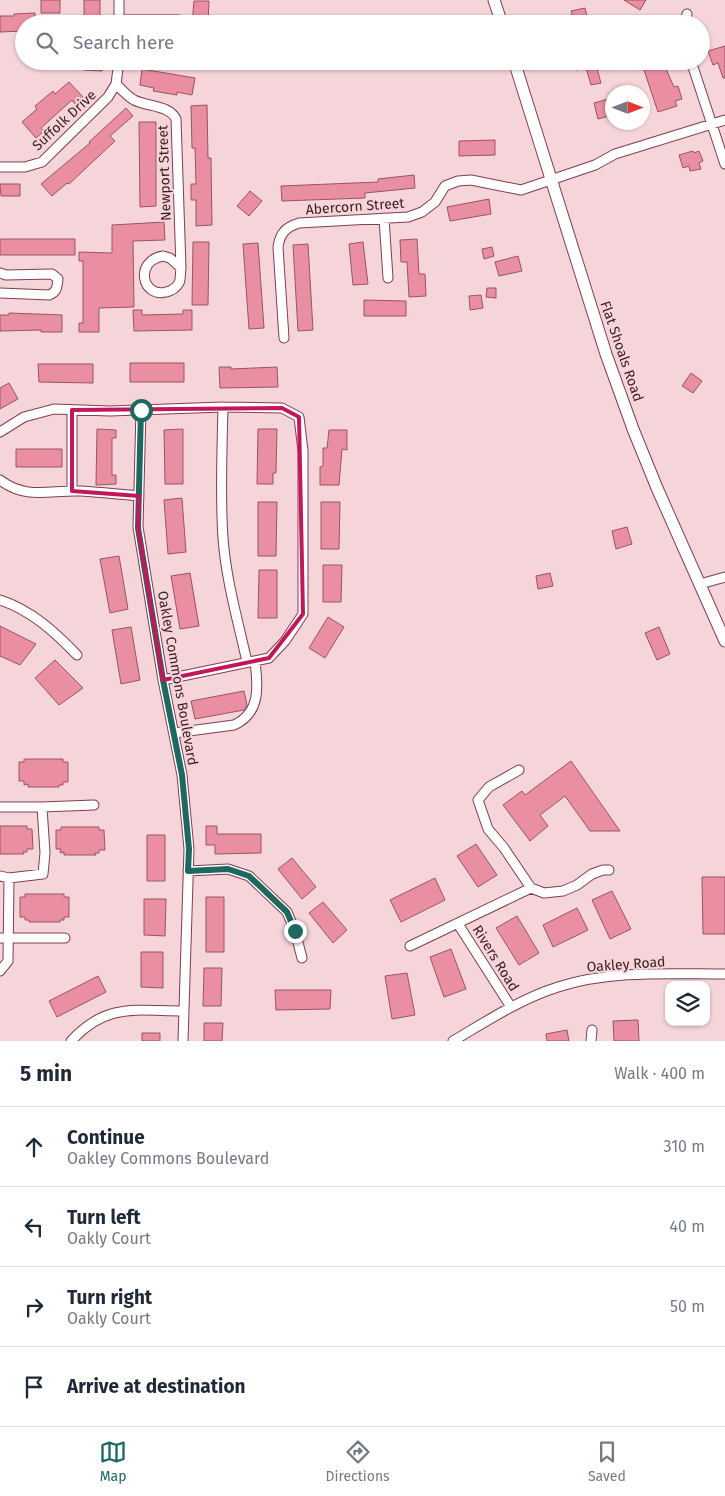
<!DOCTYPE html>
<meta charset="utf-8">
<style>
:root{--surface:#fff;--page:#f2f2f3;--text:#1f2937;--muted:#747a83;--line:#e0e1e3;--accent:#1d6861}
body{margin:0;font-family:"Fira Sans",sans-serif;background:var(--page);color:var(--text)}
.controls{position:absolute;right:15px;bottom:15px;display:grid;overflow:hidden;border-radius:10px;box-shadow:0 1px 4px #0004}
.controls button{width:45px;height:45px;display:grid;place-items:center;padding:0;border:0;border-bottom:1px solid var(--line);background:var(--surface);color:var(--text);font:25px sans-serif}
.compass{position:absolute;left:605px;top:85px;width:45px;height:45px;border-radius:50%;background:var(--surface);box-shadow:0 1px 4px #0004;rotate:90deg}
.stop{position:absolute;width:15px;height:15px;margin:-11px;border:4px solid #1d6861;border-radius:50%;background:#fff}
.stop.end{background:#1d6861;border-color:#fff;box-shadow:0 1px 5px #0008}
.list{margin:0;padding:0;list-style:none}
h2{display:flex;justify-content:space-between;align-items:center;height:65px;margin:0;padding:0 20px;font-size:21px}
h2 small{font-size:16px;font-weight:400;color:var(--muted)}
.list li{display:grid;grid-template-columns:32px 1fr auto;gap:15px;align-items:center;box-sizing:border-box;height:80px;padding:0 20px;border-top:1px solid var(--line)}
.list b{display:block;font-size:19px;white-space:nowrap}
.list p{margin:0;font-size:16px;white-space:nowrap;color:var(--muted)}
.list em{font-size:16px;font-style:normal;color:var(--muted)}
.icon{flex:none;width:28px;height:28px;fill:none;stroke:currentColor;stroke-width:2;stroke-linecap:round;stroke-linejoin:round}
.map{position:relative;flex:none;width:725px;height:1041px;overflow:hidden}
.search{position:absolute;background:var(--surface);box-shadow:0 1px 4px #0004;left:15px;right:15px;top:15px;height:55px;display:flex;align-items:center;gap:12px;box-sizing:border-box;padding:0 18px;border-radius:28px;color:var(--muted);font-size:19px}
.sheet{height:385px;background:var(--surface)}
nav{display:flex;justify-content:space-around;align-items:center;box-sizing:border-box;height:70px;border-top:1px solid var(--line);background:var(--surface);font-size:14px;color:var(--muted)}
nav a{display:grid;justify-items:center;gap:2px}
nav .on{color:var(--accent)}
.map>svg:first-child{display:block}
.building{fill:#ea8ea2;stroke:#995464}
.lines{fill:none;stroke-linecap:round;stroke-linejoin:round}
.minor-casing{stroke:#803e4e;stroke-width:11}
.tertiary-casing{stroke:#803e4e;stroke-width:13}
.minor{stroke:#fff;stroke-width:9}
.tertiary{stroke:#fff;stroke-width:11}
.route{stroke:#1d6861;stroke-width:6}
.marked{fill:none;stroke:#c2185b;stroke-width:4;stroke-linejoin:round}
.labels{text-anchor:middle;stroke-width:4;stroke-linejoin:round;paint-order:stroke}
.street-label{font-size:14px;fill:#3a1d23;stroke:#f5d5da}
</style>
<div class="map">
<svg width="725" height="1041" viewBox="0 0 725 1041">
<rect width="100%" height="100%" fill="#f5d5da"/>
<path class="building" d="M41,0h19v13h-19z
M84,0h16v24h-16z
M624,0h22l-6,10z
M194,1h15l-1,23h-16z
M585,8l4,16h-12l-2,-5h-2l-2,-8z
M35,13v11h-11v7l-24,1v-16h14v-2z
M725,46v32h-2l-5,-15 -5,2 -5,-14z
M83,61h19v10l-19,-1z
M574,61h26v2l-4,2 5,18 -10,2 -5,-17 -10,2z
M647,61h38v2l-19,6 8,18 4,-1 4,13 -7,2 2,5 -19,6 -14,-42 5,-1z
M142,69l53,9 -3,17 -15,-3v3l-24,-4 1,-3 -14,-3z
M69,82l14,15 -8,7 -3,-4 -31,28 3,3 -8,7 -14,-16 15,-13 -2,-3 18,-15 2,3z
M608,99l4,16 -14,4 -4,-16z
M207,105l1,53h3l1,67 -16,1v-26h-5v-16h5l-1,-36h-3l-1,-42z
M126,108l7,8 -23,20 5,5 -46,43 -2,-1 -15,13 -11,-12 49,-41 -1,-1z
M139,122h17v84l-16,1z
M495,140v15l-36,1v-15z
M693,151l1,2 5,-2 4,10 -4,2 2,6 -11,2 -1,-5 -6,2 -4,-13z
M414,175l1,13 -50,5v5l-83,3 -1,-15 97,-4v-3z
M0,184h20v12h-19z
M250,191l12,10 -13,15 -12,-10z
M489,199l2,15 -41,7 -3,-14z
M164,222l1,18 -32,1 1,66 -35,1v24h-20v-9h4v-62h-4v-9l33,1v-28z
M0,239h75v16h-75z
M417,239l2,35h6l1,22 -17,1 -2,-35h-6l-1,-22z
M193,242h16l-1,63h-16z
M363,242l5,42 -15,1 -4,-41z
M258,243l6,85 -15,1 -6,-85z
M308,244l5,86 -15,1 -5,-86z
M492,247l2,9 -10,3 -2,-10z
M518,256l4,15 -23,5 -4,-14z
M487,288h9v10l-10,-1z
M481,295l2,13 -13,2 -1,-14z
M364,300l42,1v15h-42z
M133,310h9v5l41,-1v-4h9v20l-58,1z
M9,313l53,2v17h-21v-2l-41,1v-16h9z
M130,363h54v19h-54z
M38,364h55v19l-54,-1z
M219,367h12v2l46,-2 1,20 -58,1z
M691,373l11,8 -9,12 -11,-7z
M9,383l9,16 -18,10v-21z
M97,429l19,1v8h-4v37h4v9l-20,1z
M183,429v55h-18l-1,-54z
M258,429h19l-1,44h-3v11h-16z
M329,430h18v20l-5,-1 -3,36h-19v-18l3,-1v-18h4z
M16,449h46v18h-46z
M182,498l4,54 -18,2 -4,-54z
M258,502h19l-1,54h-18z
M321,502h19l-1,47h-18z
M627,527l5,17 -16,5 -4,-18z
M119,556l9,53 -18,4 -10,-54z
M323,565h19l-1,37h-18z
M259,570h18v48h-19z
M190,573l9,53 -19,3 -9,-53z
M550,573l3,13 -15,3 -2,-13z
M328,617l16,10 -19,31 -16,-10z
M0,626l36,18 -16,21 -20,-9z
M131,627l9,53 -19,4 -9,-54z
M659,627l11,27 -13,6 -12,-27z
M55,660l28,28 -24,17 -24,-27z
M244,691l3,14 -3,5 -49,9 -4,-18z
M24,759h39v3h5v20h-5v3h-4v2h-31v-3l-4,1v-4h-5v-19h5z
M571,761l49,70h-30l-25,-35 -25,19 8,11 -18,15 -27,-36 19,-14 3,4z
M0,826h27v3h5l1,20h-6v3h-4l1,2h-24z
M206,826h11v8h44v19l-46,1v-9h-9z
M61,827h38v3h5l1,20h-6v3h-4l1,2h-32v-3l-4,1 1,-4h-5v-19h5z
M147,835h18v46h-18z
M476,844l21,31 -19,12 -21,-31z
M292,858l24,29 -14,12 -24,-30z
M702,877h23v57h-22z
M435,878l10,22 -44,22 -11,-22z
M612,891l19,38 -21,10 -18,-39z
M25,894h39v3h5v20h-5v3h-4v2h-31v-2h-4v-3h-5v-20h5z
M206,897h18v55h-18z
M144,899h22l-1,37 -21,-1z
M323,902l24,28 -14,13 -24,-30z
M577,908l11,22 -35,17 -10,-22z
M517,916l22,37 -20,12 -23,-37z
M451,949l15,40 -22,8 -14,-40z
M141,952h22v36l-22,-1z
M204,968h18l-1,38h-18z
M407,973l8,42 -23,4 -7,-43z
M98,976l8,16 -49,25 -8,-16z
M275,990h56l-1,19 -54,1z
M638,1020l1,21h-25l-1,-20z
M204,1023h19l-1,18h-18z
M567,1030l2,11h-22l-1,-7z
M142,1033h18v8h-18z"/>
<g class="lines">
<defs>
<path id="minor" d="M119,0v24
M119,20h60
M685,24l2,-10
M691,61l34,103
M116,84c6,6 11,12 18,16 14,7 35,5 42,19l5,149
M0,167h25l17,-5 66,-65 8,-13 3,-23
M384,218l4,60
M163,256l7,2 11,10c-1,5 0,11 -2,15 -3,5 -8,8 -13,9 -24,6 -32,-31 -3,-36z
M0,273l6,2 46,-1 6,5c-1,8 -1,13 -9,16l-49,-2
M284,338l-6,-91c2,-14 8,-20 21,-24l109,-6 14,-5 13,-10 10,-16 13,-5 13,-1 50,10 74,-25 20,-11 110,-34
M223,407c-1,44 -3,88 0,131 3,42 15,83 24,124
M141,410l-3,117 25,153 19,95 7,74 -6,192
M0,432l24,-15 30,-8 56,2 113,-4 59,1 17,9 4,34v163l-18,27 -16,17 -106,22
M0,480c27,20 49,10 80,11 19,1 39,3 59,5
M72,491v-81
M700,584l25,-7
M0,600c31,10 55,32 77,55
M174,733l60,-8c27,-12 24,-39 21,-64
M519,770l-30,17 -11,13 10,29 16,19 27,40 13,5 19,-2 14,-6 15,-11 11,-4h6
M0,807h42l3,46 -2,21 -34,4 -9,-2
M42,807l52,-2
M188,871l40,-2 21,7 38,36 8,19 7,27
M458,924l53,83
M0,938h65
M410,946l121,-58
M0,971l8,-10 1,-83
M71,1041c36,-39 65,-30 113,-30
M453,1041c34,-20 67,-42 105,-54 53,-17 112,-13 167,-13
M591,1041l1,-11"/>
<path id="tertiary" d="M494,0l8,24
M514,61l92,293 27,75 24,59 68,153"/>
</defs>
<use href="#minor" class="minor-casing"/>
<use href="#tertiary" class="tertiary-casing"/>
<use href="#minor" class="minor"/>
<use href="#tertiary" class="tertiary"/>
</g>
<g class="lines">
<path class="route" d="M141,410l-3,118 25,152 19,95 7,74 -1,22 40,-2 21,7 38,36 8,19"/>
</g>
<path class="marked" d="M282,408l17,9 4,197 -34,44 -106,22 -25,-153 1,-31 -67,-5v-81z"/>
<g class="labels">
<g class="street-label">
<text transform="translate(64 120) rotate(-43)" y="5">Suffolk Drive</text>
<text transform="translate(164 173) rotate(-92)" y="5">Newport Street</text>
<text transform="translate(355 206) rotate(-4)" y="5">Abercorn Street</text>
<text transform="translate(622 351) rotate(71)" y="5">Flat Shoals Road</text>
<text transform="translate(178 678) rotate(80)" y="5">Oakley Commons Boulevard</text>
<text transform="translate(496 958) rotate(58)" y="5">Rivers Road</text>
<text transform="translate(626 964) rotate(-4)" y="5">Oakley Road</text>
</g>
</g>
</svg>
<div class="controls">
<button><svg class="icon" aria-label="layers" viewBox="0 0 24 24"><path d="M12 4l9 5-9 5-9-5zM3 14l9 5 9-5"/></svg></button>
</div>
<svg class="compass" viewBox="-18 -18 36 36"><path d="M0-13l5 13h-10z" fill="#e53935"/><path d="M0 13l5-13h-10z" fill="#747a83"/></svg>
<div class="stop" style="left:141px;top:410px"></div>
<div class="stop end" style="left:295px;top:931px"></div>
<div class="search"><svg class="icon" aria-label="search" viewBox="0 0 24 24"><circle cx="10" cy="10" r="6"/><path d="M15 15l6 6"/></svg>Search here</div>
</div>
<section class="sheet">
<h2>5 min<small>Walk · 400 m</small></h2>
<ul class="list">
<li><svg class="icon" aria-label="ahead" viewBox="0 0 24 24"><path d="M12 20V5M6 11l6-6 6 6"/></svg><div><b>Continue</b><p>Oakley Commons Boulevard</p></div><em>310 m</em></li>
<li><svg class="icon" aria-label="left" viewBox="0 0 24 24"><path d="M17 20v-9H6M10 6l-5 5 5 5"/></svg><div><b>Turn left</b><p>Oakly Court</p></div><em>40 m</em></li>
<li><svg class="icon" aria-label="right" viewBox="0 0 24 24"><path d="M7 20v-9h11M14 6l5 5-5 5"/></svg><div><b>Turn right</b><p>Oakly Court</p></div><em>50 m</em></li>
<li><svg class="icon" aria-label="arrive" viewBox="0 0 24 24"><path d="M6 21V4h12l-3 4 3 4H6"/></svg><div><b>Arrive at destination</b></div></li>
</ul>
</section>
<nav>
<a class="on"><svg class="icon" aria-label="map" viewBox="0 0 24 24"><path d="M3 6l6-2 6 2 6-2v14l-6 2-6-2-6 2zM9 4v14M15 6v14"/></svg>Map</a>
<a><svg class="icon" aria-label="directions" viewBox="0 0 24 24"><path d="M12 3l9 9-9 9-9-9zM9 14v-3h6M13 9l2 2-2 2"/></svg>Directions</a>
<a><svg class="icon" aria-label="saved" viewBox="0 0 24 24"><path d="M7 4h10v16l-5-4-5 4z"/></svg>Saved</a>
</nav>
